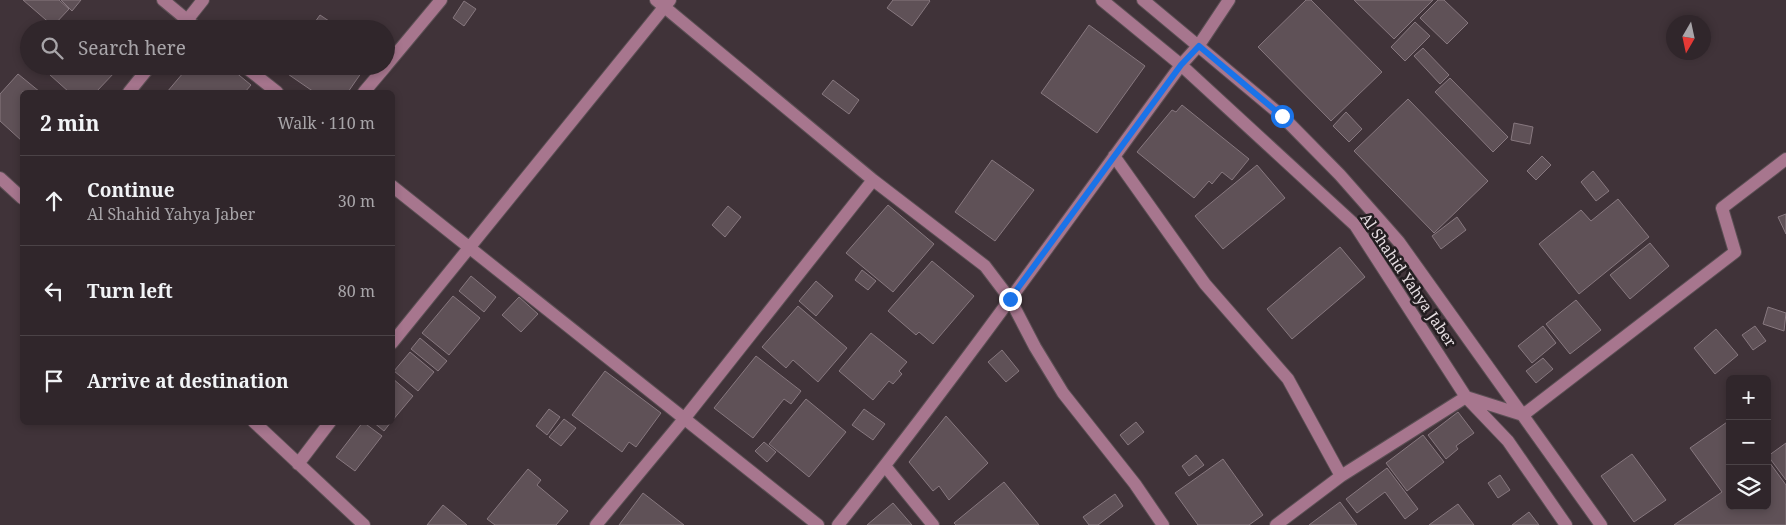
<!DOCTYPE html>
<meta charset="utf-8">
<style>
:root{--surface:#30262b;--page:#382e33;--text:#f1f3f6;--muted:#a8a5a9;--line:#4b4347}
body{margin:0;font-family:"Noto Serif",serif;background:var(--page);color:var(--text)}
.controls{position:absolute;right:15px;bottom:15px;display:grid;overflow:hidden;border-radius:8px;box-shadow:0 2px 8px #0003}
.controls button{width:45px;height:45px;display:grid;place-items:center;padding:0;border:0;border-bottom:1px solid var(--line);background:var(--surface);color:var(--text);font:25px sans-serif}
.compass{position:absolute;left:1666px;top:15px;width:45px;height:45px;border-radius:50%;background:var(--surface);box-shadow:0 2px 8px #0003;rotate:189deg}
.stop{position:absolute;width:15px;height:15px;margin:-11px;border:4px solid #1a73e8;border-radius:50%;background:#fff}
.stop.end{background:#1a73e8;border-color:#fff;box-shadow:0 1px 5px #0008}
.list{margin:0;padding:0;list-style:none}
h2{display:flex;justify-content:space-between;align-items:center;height:65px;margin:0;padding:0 20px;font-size:21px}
h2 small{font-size:16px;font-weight:400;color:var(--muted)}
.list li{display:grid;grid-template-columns:32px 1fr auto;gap:15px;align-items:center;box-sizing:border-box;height:90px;padding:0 20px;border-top:1px solid var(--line)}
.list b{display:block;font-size:19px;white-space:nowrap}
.list p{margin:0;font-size:16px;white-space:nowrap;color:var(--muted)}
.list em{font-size:16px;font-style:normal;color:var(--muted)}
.icon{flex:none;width:28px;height:28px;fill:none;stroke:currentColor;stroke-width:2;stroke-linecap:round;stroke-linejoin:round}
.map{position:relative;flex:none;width:1786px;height:525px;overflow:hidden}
.search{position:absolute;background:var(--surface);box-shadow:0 2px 8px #0003;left:20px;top:20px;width:375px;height:55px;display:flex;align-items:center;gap:12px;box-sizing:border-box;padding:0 18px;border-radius:28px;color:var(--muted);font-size:19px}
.panel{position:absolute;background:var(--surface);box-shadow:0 2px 8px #0003;left:20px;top:90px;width:375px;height:335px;border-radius:8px}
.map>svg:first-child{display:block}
.building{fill:#5f5157;stroke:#87787f}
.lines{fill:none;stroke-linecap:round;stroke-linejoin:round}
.minor-casing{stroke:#5b4f54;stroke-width:14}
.minor{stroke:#a7768e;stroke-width:12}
.route{stroke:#1a73e8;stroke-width:6}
.labels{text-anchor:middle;stroke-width:5;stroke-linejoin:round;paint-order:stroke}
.street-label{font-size:15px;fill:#e7dfe3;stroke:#231d20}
</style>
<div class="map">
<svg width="1786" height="525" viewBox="0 0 1786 525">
<rect width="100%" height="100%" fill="#403339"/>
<path class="building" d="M23,0h36l10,9 -16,17z
M61,0h20l-9,11z
M893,0h36l1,1 -18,25 -25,-18z
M1306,0h5l71,72 -51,49 -73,-74z
M1354,0h79l-39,39z
M1438,0h6l24,23 -21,21 -27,-26z
M464,1l12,8 -12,17 -11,-8z
M320,15l21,14h-31z
M1415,22l15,14 -25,25 -14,-14z
M1089,25l56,41 -48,67 -56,-40z
M1423,48l26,27 -9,9 -26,-28z
M40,66h69l6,6 -19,20h-27z
M189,66h39l23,19 -6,7h-78z
M284,66h82l-18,26h-34l-32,-22z
M18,74l22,18h-18v49l-22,-20v-27z
M1450,78l58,59 -15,15 -58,-60z
M833,80l26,20 -10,14 -27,-20z
M1408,99l80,82 -54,52 -80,-82z
M1182,105l67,54 -17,21 -10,-8 -10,12 -3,-3 -15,17 -57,-46 35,-42 4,2z
M1346,112l16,17 -13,13 -16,-16z
M1514,123l19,4 -3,17 -19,-4z
M1542,156l9,9 -15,15 -9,-9z
M992,160l42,30 -39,51 -40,-29z
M1257,165l28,33 -62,51 -28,-33z
M1593,171l16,20 -13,10 -15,-19z
M1618,199l31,38 -70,57 -40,-50 42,-34 10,11z
M888,205l46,39 -41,48 -47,-39z
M728,206l13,11 -16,20 -13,-12z
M1786,214v20l-8,-17z
M1457,217l9,13 -25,19 -9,-13z
M1650,243l19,23 -39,33 -20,-24z
M1340,247l25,30 -73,62 -25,-30z
M932,261l42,35 -41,48 -14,-12 -3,3 -28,-24z
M862,270l14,11 -8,9 -13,-10z
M471,276l25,21 -12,15 -25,-21z
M816,281l17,15 -17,20 -17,-15z
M453,296l27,22 -31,37 -27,-22z
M519,297l19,17 -17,18 -19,-17z
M1576,300l25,30 -31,24 -24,-30z
M798,306l49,42 -29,34 -25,-22 -7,8 -24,-21z
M1768,307l18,6 -2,18 -21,-7z
M1543,326l13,17 -24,20 -14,-17z
M1755,326l11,15 -13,9 -11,-15z
M1716,329l22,26 -23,19 -21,-26z
M871,333l36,29 -8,9 3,3 -9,10 -4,-3 -16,19 -34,-29z
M420,338l27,23 -9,10 -27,-22z
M1002,350l17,21 -13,11 -18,-20z
M410,352l24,20 -16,19 -24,-20z
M756,356l45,35 -10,13 -7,-5 -31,39 -39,-30z
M1543,358l10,11 -17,14 -10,-12z
M605,371l56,42 -25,34 -7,-5 -7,10 -50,-37z
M392,378l21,18 -21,25z
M806,399l40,33 -37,45 -40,-33z
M549,409l11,8 -13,18 -11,-9z
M864,409l21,15 -12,16 -21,-15z
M1458,412l16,21 -18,13 2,3 -12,10 -18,-24z
M946,416l42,47 -39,37 -10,-14 -6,5 -24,-29z
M564,419l12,9 -15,18 -12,-9z
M1730,420v86h37v-47l19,26v40h-112l48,-33 -32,-44z
M363,422l19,14 -27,35 -19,-14z
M373,422h18l-7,9z
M1136,422l8,10 -16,13 -8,-10z
M1423,435l21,27 -37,29 -21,-28z
M764,442l12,10 -9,10 -12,-11z
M1786,443v37l-18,-24z
M1632,454l34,46 -32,22 -33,-46z
M1196,455l8,10 -15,11 -7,-10z
M1223,459l40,56 -14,10h-51l-23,-32z
M1387,468l31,41 -13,10 -20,-27 -28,21 -11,-14z
M528,469l13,11 -4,5 31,26 -12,14h-61l-8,-6z
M1500,475l10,15 -12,8 -10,-15z
M1004,482l35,43h-83l-2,-2z
M643,493l41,32h-65z
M1115,494l8,12 -25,19h-9l-6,-8z
M1340,502l17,23h-48z
M893,503l19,22h-45z
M1458,504l16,21h-45z
M443,505l24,20h-40z
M1529,512l10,13h-27z"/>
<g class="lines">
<defs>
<path id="minor" d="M163,0l35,29
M656,0l217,180 112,86 25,33 25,48 28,46 72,91 28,41
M1102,0l79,65 174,160 111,172 42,44 58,84
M1143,0l139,116 58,59 59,67 202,283
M180,29l23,-29
M244,66l33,26
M386,66l55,-66
M129,92l21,-26
M364,92l22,-26
M1114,156l91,128 83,95 53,97
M0,178l22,20
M392,186l426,339
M392,343l278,-343
M254,422l110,103
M298,464l32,-42
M885,466l48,59
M596,525l88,-106 189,-239
M838,525c119,-149 230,-306 343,-460l18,-20 30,-45
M1276,525l65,-49 125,-79 57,18 212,-163 -13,-44 64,-49"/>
</defs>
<use href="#minor" class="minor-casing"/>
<use href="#minor" class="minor"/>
</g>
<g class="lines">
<path class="route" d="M1010,299l171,-234 18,-19 83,70"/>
</g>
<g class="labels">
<g class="street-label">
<text transform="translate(1408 280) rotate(56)" y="5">Al Shahid Yahya Jaber</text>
</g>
</g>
</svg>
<div class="controls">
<button>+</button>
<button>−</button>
<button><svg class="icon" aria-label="layers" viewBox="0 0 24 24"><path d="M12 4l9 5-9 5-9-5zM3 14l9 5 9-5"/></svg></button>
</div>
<svg class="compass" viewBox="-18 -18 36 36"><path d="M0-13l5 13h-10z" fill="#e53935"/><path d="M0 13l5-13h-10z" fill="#a8a5a9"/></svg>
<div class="stop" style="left:1282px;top:116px"></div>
<div class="stop end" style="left:1010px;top:299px"></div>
<div class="search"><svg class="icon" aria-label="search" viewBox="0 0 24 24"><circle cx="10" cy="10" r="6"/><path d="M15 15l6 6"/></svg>Search here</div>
<section class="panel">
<h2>2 min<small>Walk · 110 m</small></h2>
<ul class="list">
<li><svg class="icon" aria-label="ahead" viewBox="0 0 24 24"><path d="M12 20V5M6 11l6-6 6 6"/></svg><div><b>Continue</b><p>Al Shahid Yahya Jaber</p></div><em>30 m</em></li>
<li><svg class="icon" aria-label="left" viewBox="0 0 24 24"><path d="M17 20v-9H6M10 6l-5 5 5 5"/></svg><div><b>Turn left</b></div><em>80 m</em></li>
<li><svg class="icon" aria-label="arrive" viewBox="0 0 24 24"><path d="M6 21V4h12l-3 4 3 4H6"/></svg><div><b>Arrive at destination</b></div></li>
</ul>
</section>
</div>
